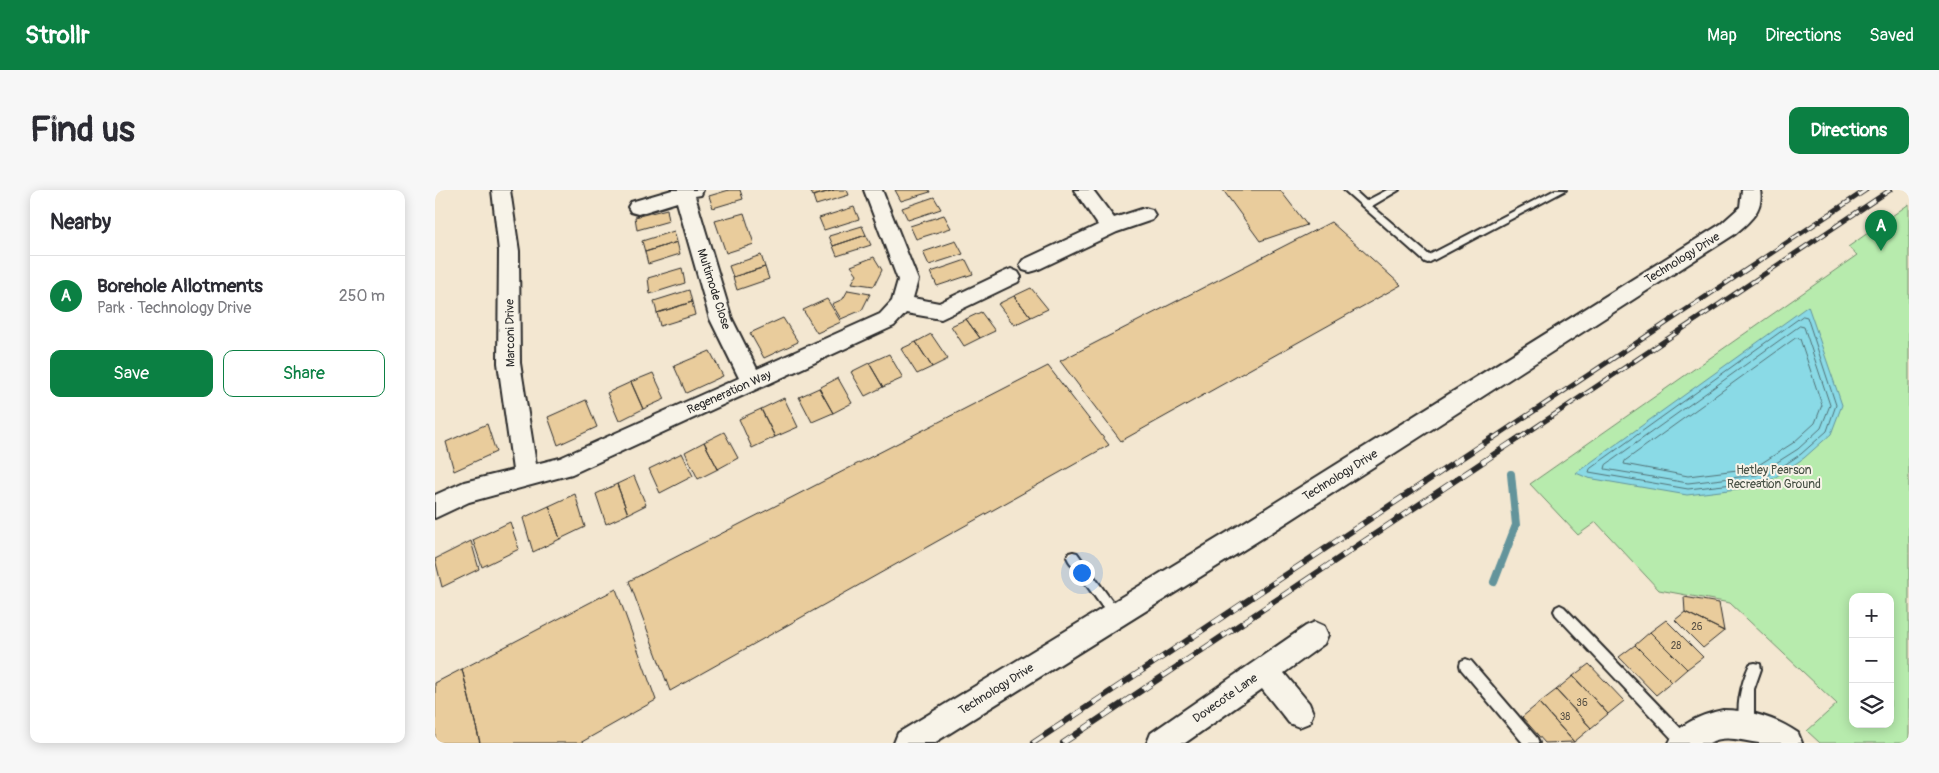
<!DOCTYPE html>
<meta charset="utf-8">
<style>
:root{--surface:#fff;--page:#f7f7f7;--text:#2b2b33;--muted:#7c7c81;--line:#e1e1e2;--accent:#0b8043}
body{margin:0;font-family:Pangolin,sans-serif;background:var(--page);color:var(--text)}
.controls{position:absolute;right:15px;bottom:15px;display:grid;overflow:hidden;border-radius:10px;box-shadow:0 2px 12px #0003}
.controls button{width:45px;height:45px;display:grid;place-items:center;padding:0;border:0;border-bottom:1px solid var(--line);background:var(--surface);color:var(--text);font:25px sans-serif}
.you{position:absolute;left:646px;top:382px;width:18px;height:18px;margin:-12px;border:4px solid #fff;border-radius:50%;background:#1a73e8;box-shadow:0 0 0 8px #1a73e833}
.badge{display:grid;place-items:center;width:32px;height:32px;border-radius:50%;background:var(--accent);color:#fff;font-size:16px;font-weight:700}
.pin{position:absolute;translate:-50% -41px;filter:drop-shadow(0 1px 2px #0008)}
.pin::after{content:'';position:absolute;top:26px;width:18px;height:15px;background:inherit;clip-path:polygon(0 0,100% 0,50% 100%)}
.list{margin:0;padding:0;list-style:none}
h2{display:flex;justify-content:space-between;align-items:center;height:65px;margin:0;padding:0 20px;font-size:21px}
h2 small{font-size:16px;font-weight:400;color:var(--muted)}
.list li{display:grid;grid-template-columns:32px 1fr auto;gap:15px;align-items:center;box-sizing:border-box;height:80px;padding:0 20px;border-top:1px solid var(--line)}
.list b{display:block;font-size:19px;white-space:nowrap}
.list p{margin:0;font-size:16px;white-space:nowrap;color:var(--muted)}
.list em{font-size:16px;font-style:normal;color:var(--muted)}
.actions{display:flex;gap:10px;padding:15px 20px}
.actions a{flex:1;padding:11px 0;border:1px solid var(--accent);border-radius:10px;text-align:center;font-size:18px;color:var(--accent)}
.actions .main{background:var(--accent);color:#fff}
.icon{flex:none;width:28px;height:28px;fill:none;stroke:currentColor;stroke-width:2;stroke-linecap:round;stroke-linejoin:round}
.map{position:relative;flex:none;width:1474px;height:553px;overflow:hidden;border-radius:10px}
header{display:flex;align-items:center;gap:30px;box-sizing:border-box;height:70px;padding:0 25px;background:var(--accent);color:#fff}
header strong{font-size:24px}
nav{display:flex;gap:28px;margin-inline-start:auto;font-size:18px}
.intro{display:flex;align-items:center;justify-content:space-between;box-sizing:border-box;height:120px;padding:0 30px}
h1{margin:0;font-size:35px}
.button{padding:12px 22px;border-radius:10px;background:var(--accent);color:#fff;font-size:18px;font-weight:700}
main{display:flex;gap:30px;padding:0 30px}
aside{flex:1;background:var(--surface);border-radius:10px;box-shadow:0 2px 12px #0003}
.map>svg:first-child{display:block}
.green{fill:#b7ebad;stroke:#718b6c;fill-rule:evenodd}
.water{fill:#8adae6;stroke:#64949b}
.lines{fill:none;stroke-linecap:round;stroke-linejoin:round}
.shore{stroke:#517176;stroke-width:1}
.stream{stroke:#64949b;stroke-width:8}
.building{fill:#e9cc9c;stroke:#2b2b2b}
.service-casing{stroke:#2b2b2b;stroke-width:4}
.minor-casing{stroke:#2b2b2b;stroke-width:4}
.service{fill:#f7f3e8;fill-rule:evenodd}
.minor{fill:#f7f3e8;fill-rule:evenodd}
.rail-far1-casing{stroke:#2b2b2b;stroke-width:5}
.rail-casing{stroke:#2b2b2b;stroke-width:6}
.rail-far1{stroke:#f7f3e8;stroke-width:3;stroke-dasharray:10;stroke-linecap:butt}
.rail{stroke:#f7f3e8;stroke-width:4.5;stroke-dasharray:12;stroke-linecap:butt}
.labels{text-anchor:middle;stroke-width:4;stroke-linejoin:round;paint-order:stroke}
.number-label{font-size:10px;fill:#5a5347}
.street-label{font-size:12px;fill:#2b2b2b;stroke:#f7f3e8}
.park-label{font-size:12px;fill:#475145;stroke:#f7f3e8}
</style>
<header>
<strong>Strollr</strong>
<nav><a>Map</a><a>Directions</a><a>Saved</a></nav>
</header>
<div class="intro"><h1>Find us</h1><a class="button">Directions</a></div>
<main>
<aside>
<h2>Nearby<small></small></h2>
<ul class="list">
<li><span class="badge">A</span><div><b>Borehole Allotments</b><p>Park · Technology Drive</p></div><em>250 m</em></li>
</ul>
<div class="actions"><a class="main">Save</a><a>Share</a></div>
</aside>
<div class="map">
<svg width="1474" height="553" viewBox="0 0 1474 553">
<rect width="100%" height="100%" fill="#f3e7d1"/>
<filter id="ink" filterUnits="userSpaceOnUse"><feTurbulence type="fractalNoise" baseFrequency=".02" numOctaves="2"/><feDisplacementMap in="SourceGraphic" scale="10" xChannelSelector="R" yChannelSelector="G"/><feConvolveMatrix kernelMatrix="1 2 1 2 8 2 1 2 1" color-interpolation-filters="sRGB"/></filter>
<g filter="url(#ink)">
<path class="green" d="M1474,14v539h-89l-13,-12 30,-27 -107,-101 -71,-13 -63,-68 -18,13 -48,-51 327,-229 -9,-8zM1418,407h37v127h-37z"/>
<path class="water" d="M1373,116l34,99 -11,29 -27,24 -42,28 -75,9 -99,-17 -12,-5z"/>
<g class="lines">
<path class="shore" d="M1368,126l4,1 29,88 -9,26 -26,23 -41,27 -72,8 -99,-17 1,-3z
M1365,136l4,1 26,78 -9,23 -23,21 -41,26 -69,8 -83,-14 1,-4z
M1361,148l4,1 22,66 -7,18 -22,20 -39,25 -66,8 -64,-12 1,-3z"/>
<path class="stream" d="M1059,392l22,-57 -5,-51"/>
</g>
<path class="building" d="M294,0h11l3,9 -30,9 -4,-12z
M375,0h24l-21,6z
M399,0h13l2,5 -33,10 -3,-9z
M460,0h34l1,2 -29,9z
M788,0h57l27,35 -47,16z
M499,7l7,12 -33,11 -6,-12z
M419,17l5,12 -35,11 -5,-12z
M232,19l2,12 -32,9 -2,-13z
M309,23l10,31 -28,9 -11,-32z
M509,25l7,13 -35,11 -6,-13z
M896,32l70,63 -280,156 -61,-80z
M427,36l4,9 -33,11 -4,-10z
M239,41l3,11 -32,10 -3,-11z
M431,45l5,10 -34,11 -4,-10z
M521,51l7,13 -34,11 -6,-13z
M242,52l3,12 -32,10 -3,-12z
M326,65l4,12 -32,10 -4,-11z
M439,67l8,13 -8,16 -22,-3 5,-9 -6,-8z
M531,70l7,14 -36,12 -6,-14z
M330,77l4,12 -32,11 -4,-13z
M247,78l3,15 -35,11 -2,-16z
M596,98l17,21 -17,8 -17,-21z
M254,100l3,12 -35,11 -3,-12z
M413,100l22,4 -8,16 -21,9 -9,-15 11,-5z
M579,106l17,21 -17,8 -16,-21z
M392,109l14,23 -24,11 -14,-23z
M257,112l3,13 -35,11 -3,-13z
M546,122l14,19 -15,7 -14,-19z
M348,128l15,24 -34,16 -14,-25z
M531,129l14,19 -16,8 -13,-20z
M496,144l17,25 -16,8 -16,-25z
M481,152l16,25 -15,7 -16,-25z
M275,161l13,25 -37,17 -12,-27z
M454,164l14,24 -20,9 -14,-24z
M434,173l14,24 -18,9 -14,-24z
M613,176l61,79 -439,246 -41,-110z
M218,183l12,26 -22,10 -12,-27z
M403,188l14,25 -19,10 -14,-25z
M196,192l12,27 -24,12 -12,-28z
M384,198l14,25 -21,9 -13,-25z
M349,208l14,29 -23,10 -14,-28z
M151,210l11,27 -39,18 -10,-28z
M326,219l14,28 -23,11 -13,-29z
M52,234l9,28 -42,19 -8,-29z
M289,242l14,26 -20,11 -14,-27z
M269,252l14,27 -20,10 -13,-27z
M247,263l11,23 -33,17 -11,-24z
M199,286l12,29 -18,9 -11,-30z
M182,294l11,30 -22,10 -10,-30z
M140,304l10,33 -25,12 -11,-33z
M114,316l11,33 -27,13 -10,-34z
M75,332l9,27 -37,18 -9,-27z
M36,351l8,28 -37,18 -7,-28z
M181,399l40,111 -76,43h-100l-18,-74z
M1249,407l35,6 5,28 -39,-19z
M1250,422l39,19 -21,17 -28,-28z
M1231,430l37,37 -16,12 -37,-37z
M1215,442l37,37 -15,13 -37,-37z
M1200,455l37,37 -16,13 -37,-38z
M1154,474l35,37 -16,13 -35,-38z
M27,479l18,74h-45v-60z
M1138,486l35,38 -17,14 -35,-38z
M1121,500l35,38 -17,14 -35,-39z
M1104,513l35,39 -29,1 -23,-26z"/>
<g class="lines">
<defs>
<path id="service" d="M909,0h10l12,11 21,-11h12l-27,16 57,49 126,-65h11l-138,73 -3,-1z
M638,362l4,1 42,58 2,4 -2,4 -4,2 -4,-2 -42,-58 -2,-4 2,-4z
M1125,415l4,2 125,130 1,6h-14l-120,-128 -2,-4 2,-4z
M1031,469l5,2 66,77 2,5h-16l-62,-74 -1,-4 1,-4z
M1320,473l5,1 1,5 -7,20v37l-2,5 -5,2 -5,-2c-8,-20 -1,-48 8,-67z"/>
<path id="minor" d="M57,0h18l9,61 1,112 16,101 24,-6 179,-80 -29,-59 -33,-117 -39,12 -7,-2 -3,-5 3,-5 41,-12h31l-2,5 -6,1 37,123 25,50 123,-55 12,-13 6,-21 -34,-90h18l36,90 -5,18 26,5 65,-31 7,-3 7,3 3,5 -3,5 -77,37 -35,-6 -12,13 -322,148 -103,28 -34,16v-23l29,-13 49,-12 -15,-107 1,-112z
M639,0h19l21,28 31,-10 7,2 3,5 -3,5 -35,12 -80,38 -7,2 -7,-2 -3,-5 3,-5 75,-35z
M1307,0h18c4,20 -11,32 -25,44l-466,300 -335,209h-40l4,-10 353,-215 470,-294 19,-17z
M880,432l9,4 4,9 -4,9 -40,29 25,30 4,10 -4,10 -10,4 -10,-4 -27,-34 -77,54h-38l4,-10 155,-107z
M1288,520c26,0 53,8 75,23l4,10c-14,0 -29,0 -43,0 -17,-2 -34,-9 -50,0h-40c8,-19 34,-29 54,-33z"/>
</defs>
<use href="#service" class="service-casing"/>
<use href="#minor" class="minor-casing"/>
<use href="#service" class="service"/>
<use href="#minor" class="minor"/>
<defs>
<path id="rail-far1" d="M1057,249l374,-249
M1083,249l372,-249"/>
<path id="rail" d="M598,553l460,-306
M628,553l457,-306"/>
</defs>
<use href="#rail-far1" class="rail-far1-casing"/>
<use href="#rail" class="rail-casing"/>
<use href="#rail-far1" class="rail-far1"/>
<use href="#rail" class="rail"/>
</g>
</g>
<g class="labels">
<g class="number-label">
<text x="1262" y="440">26</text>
<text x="1241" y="459">28</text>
<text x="1147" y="516">36</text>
<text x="1130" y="530">38</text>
</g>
<g class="street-label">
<text transform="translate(1247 68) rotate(-32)" y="4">Technology Drive</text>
<text transform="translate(279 99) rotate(72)" y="4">Multimode Close</text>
<text transform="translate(75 143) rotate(-91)" y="4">Marconi Drive</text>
<text transform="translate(294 202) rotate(-24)" y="4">Regeneration Way</text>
<text transform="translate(905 285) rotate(-32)" y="4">Technology Drive</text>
<text transform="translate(561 499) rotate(-32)" y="4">Technology Drive</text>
<text transform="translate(790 508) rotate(-35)" y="4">Dovecote Lane</text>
</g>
<g class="park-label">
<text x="1339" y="284">Hetley Pearson<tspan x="1339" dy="14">Recreation Ground</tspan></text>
</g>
</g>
</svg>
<div class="controls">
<button>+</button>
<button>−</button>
<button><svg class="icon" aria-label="layers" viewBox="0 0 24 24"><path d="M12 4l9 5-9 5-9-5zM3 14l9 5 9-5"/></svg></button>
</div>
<div class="you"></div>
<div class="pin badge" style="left:1446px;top:61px">A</div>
</div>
</main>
